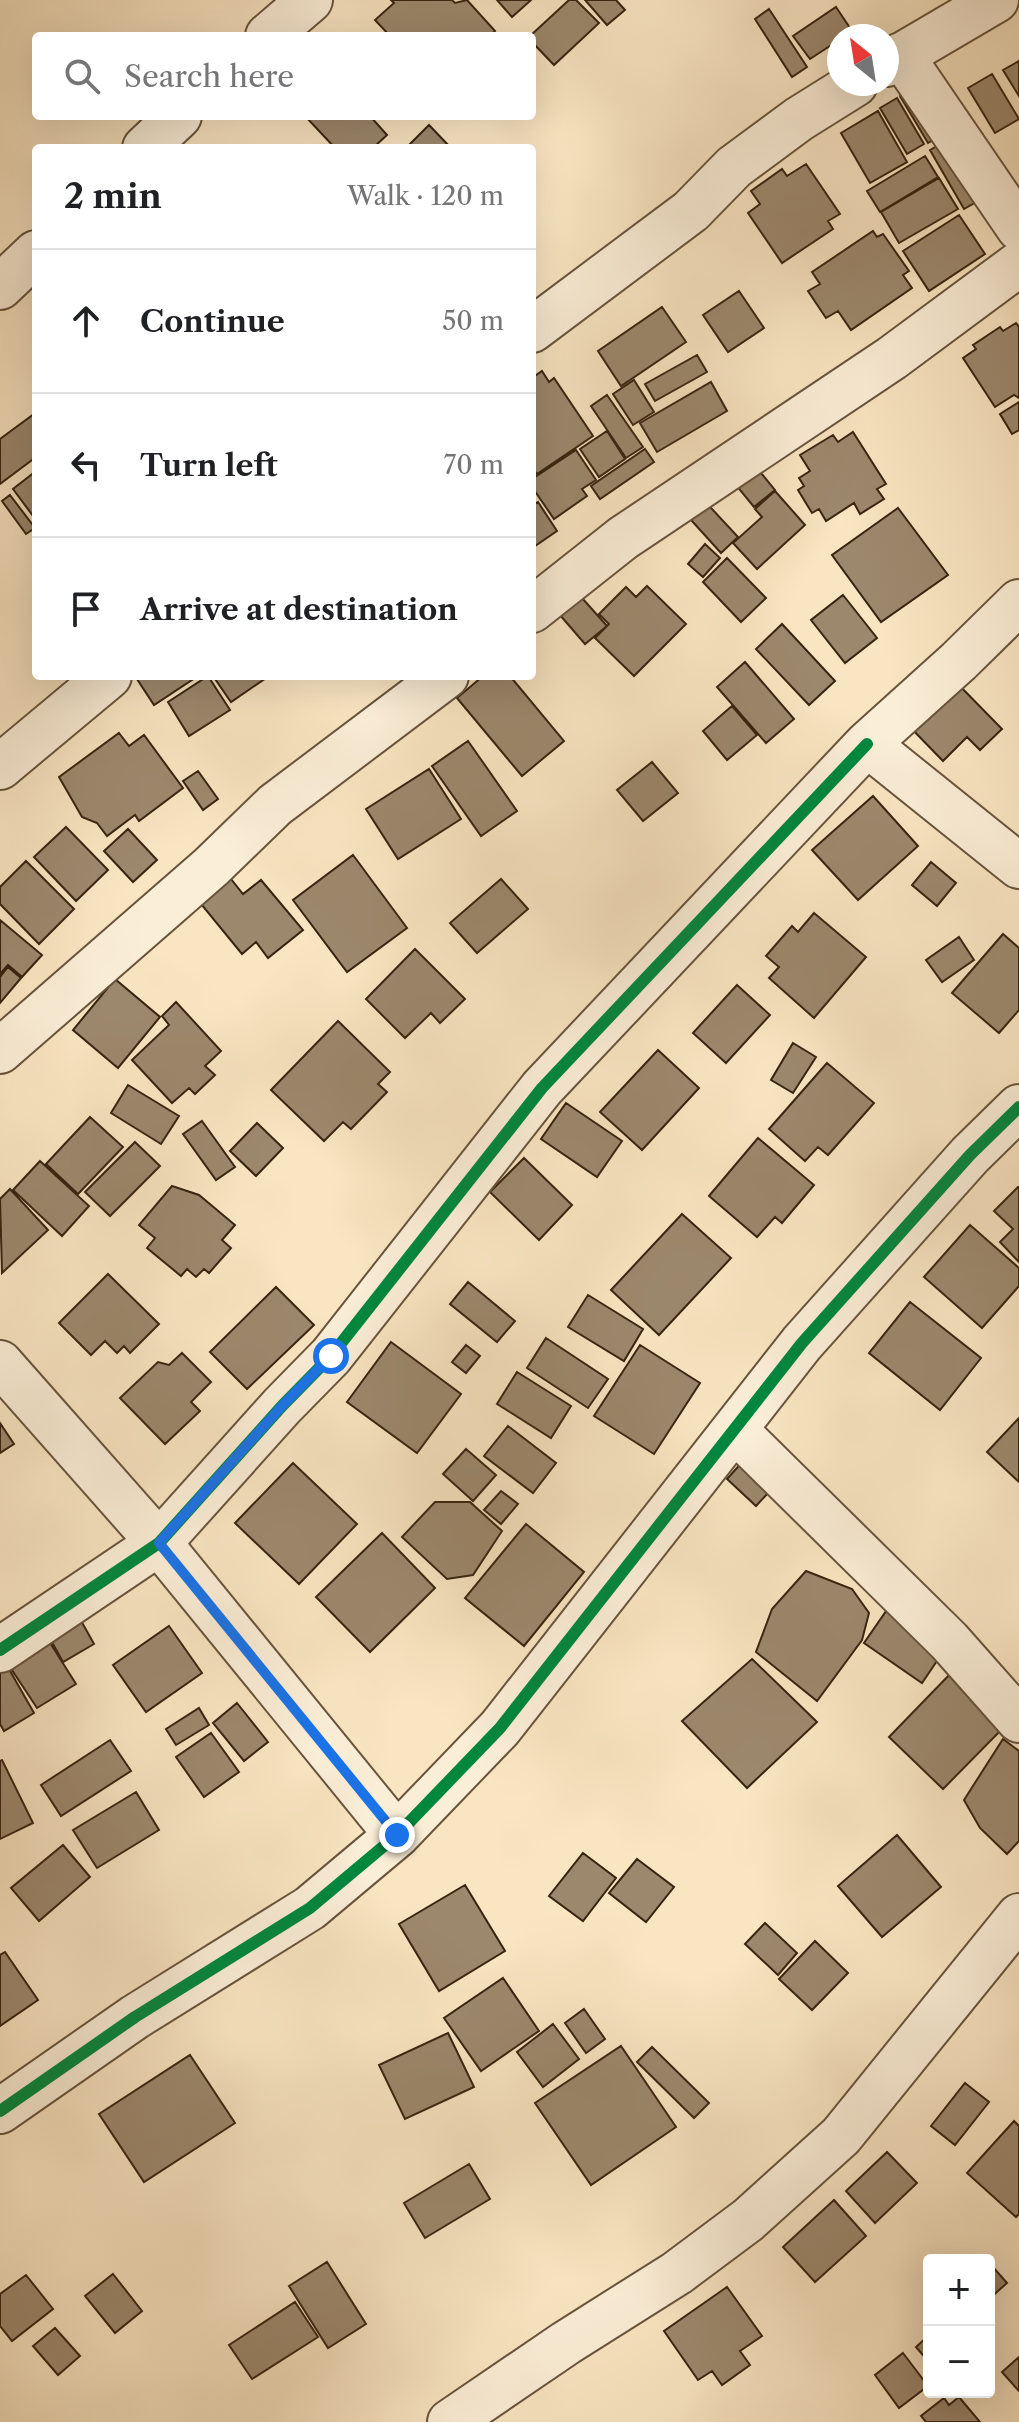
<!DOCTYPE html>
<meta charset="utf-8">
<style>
:root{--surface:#fff;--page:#f2f2f2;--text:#202124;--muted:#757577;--line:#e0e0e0}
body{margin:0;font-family:"Libre Caslon Text",serif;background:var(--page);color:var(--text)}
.controls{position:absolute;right:24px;bottom:24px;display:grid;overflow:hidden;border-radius:8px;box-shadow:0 8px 32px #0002}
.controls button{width:72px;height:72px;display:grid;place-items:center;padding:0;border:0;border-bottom:2px solid var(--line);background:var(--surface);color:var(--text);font:40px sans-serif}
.compass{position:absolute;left:827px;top:24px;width:72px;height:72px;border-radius:50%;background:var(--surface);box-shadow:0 8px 32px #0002;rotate:330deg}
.stop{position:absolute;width:24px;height:24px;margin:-18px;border:6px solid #1a73e8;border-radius:50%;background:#fff}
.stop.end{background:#1a73e8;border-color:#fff;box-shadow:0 2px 8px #0008}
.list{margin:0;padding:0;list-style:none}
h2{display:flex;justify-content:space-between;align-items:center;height:104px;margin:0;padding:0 32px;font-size:34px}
h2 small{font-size:26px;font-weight:400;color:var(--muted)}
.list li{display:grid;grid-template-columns:52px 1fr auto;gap:24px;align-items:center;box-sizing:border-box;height:144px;padding:0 32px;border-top:2px solid var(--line)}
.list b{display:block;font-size:30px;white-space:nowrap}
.list em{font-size:26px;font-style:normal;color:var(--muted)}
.icon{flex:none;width:44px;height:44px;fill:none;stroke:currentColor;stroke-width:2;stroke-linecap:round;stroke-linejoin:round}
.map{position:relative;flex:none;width:1019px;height:2422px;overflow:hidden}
.search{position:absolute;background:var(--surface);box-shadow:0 8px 32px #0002;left:32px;top:32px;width:504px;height:88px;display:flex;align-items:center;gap:20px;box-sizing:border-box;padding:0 28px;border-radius:8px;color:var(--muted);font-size:30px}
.panel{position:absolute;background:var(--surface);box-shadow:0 8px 32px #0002;left:32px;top:144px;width:504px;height:536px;border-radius:8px}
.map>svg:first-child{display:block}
.building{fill:#9c886d;stroke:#372410;stroke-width:2}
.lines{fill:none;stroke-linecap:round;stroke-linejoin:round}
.minor-casing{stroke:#68543c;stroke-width:48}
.minor{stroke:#fbeed7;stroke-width:44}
.cycleway-casing{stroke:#fbeed7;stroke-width:17}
.cycleway{stroke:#00873e;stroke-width:12}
.route{stroke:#1a73e8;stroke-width:10}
</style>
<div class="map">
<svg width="1019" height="2422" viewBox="0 0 1019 2422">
<rect width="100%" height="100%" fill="#f9e5c2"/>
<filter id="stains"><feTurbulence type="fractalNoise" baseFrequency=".0025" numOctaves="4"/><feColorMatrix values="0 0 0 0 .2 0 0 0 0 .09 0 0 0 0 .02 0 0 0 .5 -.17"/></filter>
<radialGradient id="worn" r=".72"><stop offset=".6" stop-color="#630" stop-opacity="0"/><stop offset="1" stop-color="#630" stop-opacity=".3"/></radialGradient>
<path class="building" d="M391,0h61l3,3 12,-3 28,31 -5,5h-100l-15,-16 19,-17z
M497,0h34l-19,17z
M569,0h7l23,23 -45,42 -22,-23v-6h-2z
M585,0h31l9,10 -18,15z
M836,7l16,24 -13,5v4l-29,19 -17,-23z
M769,9l38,58 -15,10 -37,-58z
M1019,61v35l-16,-26z
M992,74l27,45 -24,14 -27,-45z
M915,87l29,47 -16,9 -28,-47z
M897,98l27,46 -17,10 -27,-46z
M878,111l29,51 -37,21 -29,-50z
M305,116h65l17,19 -14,13h-38z
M429,125l22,23h-45z
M953,137l34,59 -23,13 -34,-59z
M925,156l13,21 -58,35 -13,-21z
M806,164l34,50 -12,7 5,8 -51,34 -34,-50 12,-9 -9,-13 31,-22 5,7z
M939,178l19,31 -59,34 -18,-31z
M959,215l26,39 -56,37 -26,-40z
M873,231l4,6 6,-3 26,37 -6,4 9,13 -61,42 -13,-19 -12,7 -18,-27 12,-7 -8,-12z
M739,291l25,37 -36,24 -25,-37z
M662,307l24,35 -65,44 -23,-35z
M1016,323l3,4v71l-5,-3 -19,12 -32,-49 13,-9 -3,-4 27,-18 3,4z
M697,355l10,17 -52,29 -10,-17z
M542,371l7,11 5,-4 39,58 -56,38 -5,-7v-89z
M634,380l20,32 -21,13 -20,-31z
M711,382l16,29 -70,41 -17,-29z
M607,395l36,52 -17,11 -35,-52z
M1019,402v28l-7,4 -12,-20z
M34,414l2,3v40l-36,27v-45z
M607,431l18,28 -26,18 -19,-28z
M853,432l33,52 -9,5 7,10 -24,15 -6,-11 -28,18 -7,-12 -7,4 -14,-23 6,-4 -5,-8 11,-7 -10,-16 33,-20 5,7z
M645,449l9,13 -54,37 -9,-13z
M576,450l20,30 -14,9 5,7 -33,23 -22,-32v-8z
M752,462l23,28 -21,17 -23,-28z
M36,471v49l-23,-31z
M775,491l30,34 -48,44 -24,-26 29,-26 -7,-8z
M10,495l25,33 -9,6 -24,-33z
M699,495l39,42 -17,16 -39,-43z
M538,502l19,29 -25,17v-42z
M898,508l50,67 -67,47 -49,-67z
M705,544l15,14 -17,19 -15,-13z
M727,558l39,40 -25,24 -38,-40z
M647,586l39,38 -52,52 -39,-38 14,-14 -10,-10 27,-27 10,10z
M574,589l33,37 -22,18 -32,-37z
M843,595l34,43 -32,25 -34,-43z
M782,624l53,57 -26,24 -53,-56z
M745,662l49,57 -28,24 -49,-56z
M135,676h63l-44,29z
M208,676l22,34 -41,26 -21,-34z
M213,676h56l-38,26z
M483,676h27l54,65 -42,35 -65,-78z
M952,678l50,51 -22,21 -13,-13 -24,24 -37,-38z
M732,706l25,29 -30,25 -24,-29z
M119,733l10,13 15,-11 39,53 -44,33 -4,-6 -28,21 -10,-13 -15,-6 -23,-40z
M468,741l49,70 -36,25 -49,-70z
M652,762l26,31 -35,28 -26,-31z
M429,769l32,50 -63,40 -32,-50z
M198,771l20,28 -15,11 -20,-29z
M873,796l45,50 -60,54 -46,-50z
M66,827l42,43 -32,31 -42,-44z
M128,829l29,31 -24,22 -29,-31z
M353,855l54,73 -60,44 -54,-72z
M26,861l48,48 -35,35 -39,-40v-17z
M931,862l25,21 -19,23 -25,-21z
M231,879l12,15 18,-14 42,50 -35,28 -12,-16 -14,12 -41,-50z
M501,879l27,30 -51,44 -27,-30z
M814,913l52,44 -52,61 -45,-40 10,-11 -13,-11 26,-30 6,6z
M0,920l42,35 -20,22 -14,-12 -8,9z
M1003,934l16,14v62l-20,23 -47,-40z
M959,937l15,23 -32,22 -16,-22z
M415,949l50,50 -25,24 -9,-10 -26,25 -39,-39z
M8,967l13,11 -21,25v-26z
M115,979l45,38 -42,51 -45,-38z
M737,985l33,30 -44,48 -33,-30z
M176,1002l45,49 -16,15 10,9 -20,19 -6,-6 -17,15 -40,-43 37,-35 -7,-9z
M338,1021l52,51 -12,12 9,8 -36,37 -8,-7 -19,19 -53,-51z
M793,1043l23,14 -23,36 -22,-13z
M658,1050l41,38 -57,62 -42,-38z
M827,1063l47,40 -46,52 -10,-8 -13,14 -36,-32z
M128,1085l51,31 -18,28 -50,-31z
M566,1103l56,38 -25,36 -56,-38z
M90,1117l33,30 -45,47 -32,-30z
M202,1121l33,46 -19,13 -33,-46z
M257,1123l26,25 -27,28 -26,-25z
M758,1138l56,47 -32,38 -7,-6 -18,20 -48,-41z
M135,1142l25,24 -50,50 -25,-24z
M524,1158l48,47 -33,35 -49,-48z
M40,1161l49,45 -27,30 -49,-46z
M172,1186l27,9 36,30 -13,15 9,8 -22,25 -5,-4 -8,8 -9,-8 -6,7 -34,-28 8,-10 -16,-13z
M1018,1187h1v75l-19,-20 13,-13 -19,-18z
M10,1189l38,41 -46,43 -2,-74z
M682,1214l49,44 -72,77 -48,-45z
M970,1225l49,43v18l-37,42 -58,-51z
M108,1274l51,50 -29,29 -6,-7 -7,7 -12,-12 -14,14 -32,-32z
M468,1282l47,39 -18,21 -47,-38z
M276,1287l38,38 -67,64 -37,-37z
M588,1295l55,34 -19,32 -56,-34z
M910,1302l71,56 -41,52 -71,-57z
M546,1338l62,41 -20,29 -61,-40z
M391,1342l70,52 -44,59 -70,-51z
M466,1345l14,11 -14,17 -14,-11z
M640,1345l60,38 -46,71 -60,-38z
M182,1353l29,29 -20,20 9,9 -35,33 -45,-46 38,-36 11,3z
M517,1372l54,34 -20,32 -54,-34z
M1019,1418v64l-32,-30z
M0,1423l14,21 -14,9z
M508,1426l48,37 -23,30 -49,-37z
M466,1449l30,26 -23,26 -30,-27z
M753,1450l30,27 -27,29 -29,-27z
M293,1463l64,61 -58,60 -64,-61z
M501,1491l17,13 -17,20 -17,-14z
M435,1502h35l32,29 -29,44 -26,4 -45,-42z
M526,1524l58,48 -60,74 -59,-48z
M382,1533l53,55 -65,64 -54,-55z
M806,1571l46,18 17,24 -7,27 -45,61 -61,-49 16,-43z
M891,1604l58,39 -27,40 -58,-40z
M75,1610l19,34 -31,18 -19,-34z
M169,1626l33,47 -56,39 -33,-47z
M47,1638l29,46 -39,24 -29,-44z
M752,1659l65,63 -70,66 -65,-67z
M5,1662l29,51 -30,18 -4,-7v-59z
M954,1670l54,53 -65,66 -54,-52z
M237,1703l31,39 -24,19 -31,-38z
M199,1708l10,17 -33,20 -10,-16z
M211,1733l28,39 -35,25 -28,-40z
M1003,1739l16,12v90l-12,13 -27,-26 -16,-28z
M110,1740l21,31 -70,45 -20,-31z
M2,1760l31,63 -33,16v-78z
M136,1792l23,38 -62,38 -24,-38z
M897,1835l44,52 -59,50 -44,-51z
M63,1845l27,32 -51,44 -28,-33z
M583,1853l33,25 -33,43 -34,-25z
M637,1859l37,28 -28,35 -37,-29z
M465,1885l40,66 -66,40 -40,-67z
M765,1923l32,30 -19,22 -33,-31z
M815,1941l33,32 -36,37 -33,-31z
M5,1952l33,48 -38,26v-71z
M503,1978l36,53 -58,40 -37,-53z
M584,2009l21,30 -19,14 -21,-30z
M553,2024l26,35 -36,28 -26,-35z
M448,2033l26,54 -69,32 -26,-54z
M621,2046l55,81 -85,58 -56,-82z
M652,2047l57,56 -15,15 -57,-56z
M190,2055l45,68 -91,59 -45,-68z
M965,2083l24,19 -34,43 -24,-19z
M1014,2121l5,5v88l-3,3 -49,-44z
M887,2152l30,31 -42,40 -29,-32z
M469,2164l21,35 -65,39 -21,-35z
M834,2200l32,36 -51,46 -32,-35z
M327,2262l39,62 -38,24 -39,-62z
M992,2266l15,17 -18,16v-31z
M113,2274l29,37 -27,22 -30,-37z
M26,2275l27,34 -41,32 -12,-15v-32z
M727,2287l35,49 -22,15 10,14 -28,20 -10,-14 -14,9 -34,-49z
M295,2302l23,35 -66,42 -23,-34z
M55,2328l25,28 -22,19 -25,-29z
M929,2335v27l-13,-15z
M903,2353l25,33 -29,22 -24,-33z
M1019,2357v34l-17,-19z
M959,2397l21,25h-54l-5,-6 23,-18 5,7z"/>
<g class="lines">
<defs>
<path id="minor" d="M268,36l42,-36
M901,55l118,173
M887,64l109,-64
M145,148l34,-32
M0,287l36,-34
M532,330l159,-119 43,-44 65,-48 56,-35
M1019,602l-60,59 -92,83 152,122
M532,610l91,-72 269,-180 127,-94
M0,767l109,-91
M0,1051l211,-184 64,-62 171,-129
M0,1363l159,180 238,292
M735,1430l214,211 70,79
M0,1650l159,-107 123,-137 49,-50 211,-268 325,-344
M0,2111l135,-94 175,-109 87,-73 103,-107 302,-385 168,-188 49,-48
M450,2422l116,-79 111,-70 71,-53 93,-84 178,-220"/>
</defs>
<use href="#minor" class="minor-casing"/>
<use href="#minor" class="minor"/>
<defs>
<path id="cycleway" d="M0,1650l159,-107 123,-137 49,-50 211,-268 325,-344
M0,2111l135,-94 175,-109 87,-73 103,-107 302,-385 168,-188 49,-48"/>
</defs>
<use href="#cycleway" class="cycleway-casing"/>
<use href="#cycleway" class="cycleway"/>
</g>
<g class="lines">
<path class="route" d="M331,1356l-49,50 -123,137 238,292"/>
</g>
<rect width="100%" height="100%" filter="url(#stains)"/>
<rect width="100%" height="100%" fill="url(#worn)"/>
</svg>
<div class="controls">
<button>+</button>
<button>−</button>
</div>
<svg class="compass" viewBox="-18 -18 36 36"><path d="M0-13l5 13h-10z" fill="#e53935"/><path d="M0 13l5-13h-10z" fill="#757577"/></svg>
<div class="stop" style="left:331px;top:1356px"></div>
<div class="stop end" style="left:397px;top:1835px"></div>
<div class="search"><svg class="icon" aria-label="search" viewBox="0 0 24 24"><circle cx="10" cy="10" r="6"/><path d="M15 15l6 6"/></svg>Search here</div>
<section class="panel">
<h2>2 min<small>Walk · 120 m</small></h2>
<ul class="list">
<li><svg class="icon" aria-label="ahead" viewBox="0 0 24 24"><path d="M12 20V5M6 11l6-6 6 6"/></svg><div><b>Continue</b></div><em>50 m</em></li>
<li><svg class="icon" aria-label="left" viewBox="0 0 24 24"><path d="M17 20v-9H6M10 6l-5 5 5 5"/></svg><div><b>Turn left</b></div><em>70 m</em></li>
<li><svg class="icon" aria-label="arrive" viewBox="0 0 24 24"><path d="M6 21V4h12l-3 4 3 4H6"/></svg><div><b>Arrive at destination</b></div></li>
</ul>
</section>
</div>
